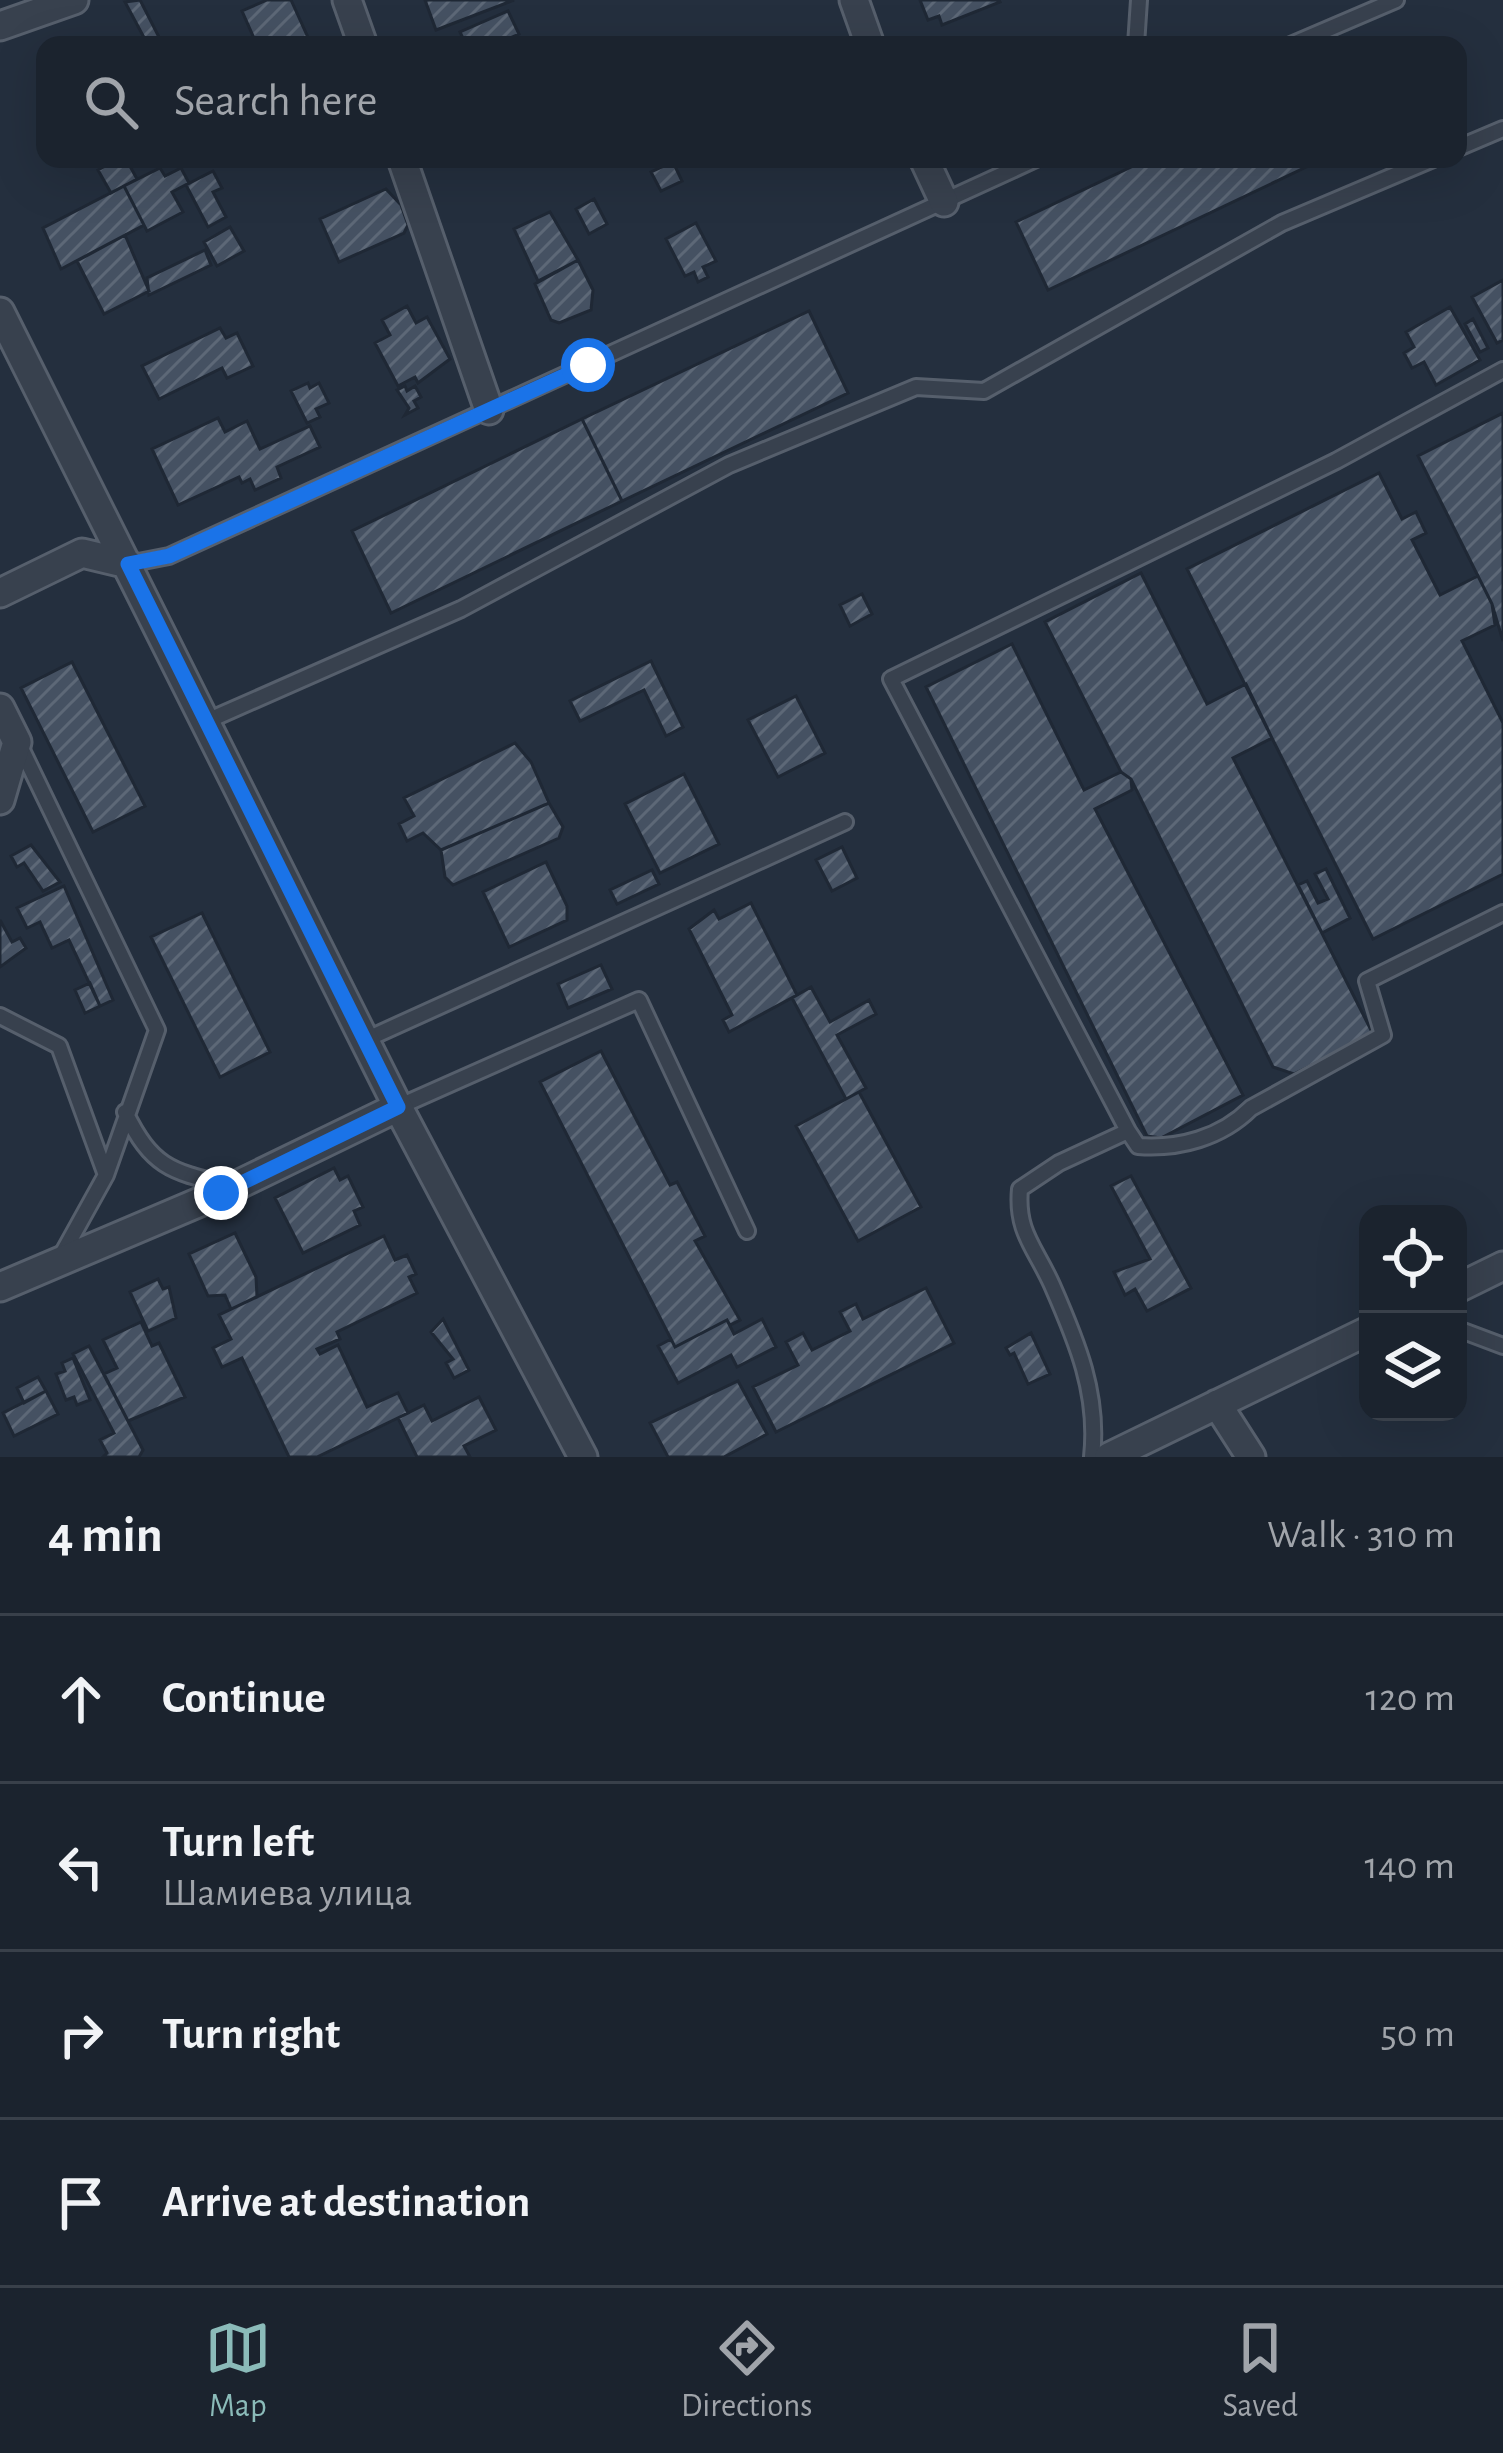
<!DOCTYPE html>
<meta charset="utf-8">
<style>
:root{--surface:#1b232e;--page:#282f3a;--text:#f1f3f6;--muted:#a0a4aa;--line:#39404a;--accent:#8bbbb9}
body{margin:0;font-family:"Alegreya Sans",sans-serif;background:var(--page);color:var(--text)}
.controls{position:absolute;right:36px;bottom:36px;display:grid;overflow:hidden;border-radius:24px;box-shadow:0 12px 48px #0002}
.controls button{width:108px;height:108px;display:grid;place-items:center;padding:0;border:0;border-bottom:3px solid var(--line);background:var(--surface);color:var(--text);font:60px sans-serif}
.stop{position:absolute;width:36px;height:36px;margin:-27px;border:9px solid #1a73e8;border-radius:50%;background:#fff}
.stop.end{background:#1a73e8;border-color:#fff;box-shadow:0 3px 12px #0008}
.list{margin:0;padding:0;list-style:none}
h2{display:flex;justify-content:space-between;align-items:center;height:156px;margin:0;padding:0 48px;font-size:51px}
h2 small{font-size:39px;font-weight:400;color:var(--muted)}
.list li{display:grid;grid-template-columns:78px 1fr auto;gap:36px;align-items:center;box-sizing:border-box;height:168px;padding:0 48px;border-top:3px solid var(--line)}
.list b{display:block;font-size:45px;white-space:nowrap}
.list p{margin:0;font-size:39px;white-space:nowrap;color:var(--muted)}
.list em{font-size:39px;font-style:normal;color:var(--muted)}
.icon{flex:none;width:66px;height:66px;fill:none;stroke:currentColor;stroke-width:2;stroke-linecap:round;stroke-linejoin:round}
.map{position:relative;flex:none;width:1503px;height:1457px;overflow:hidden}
.search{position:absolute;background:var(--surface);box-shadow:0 12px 48px #0002;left:36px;right:36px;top:36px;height:132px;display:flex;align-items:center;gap:30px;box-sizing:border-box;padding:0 42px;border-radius:24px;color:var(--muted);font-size:45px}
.sheet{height:828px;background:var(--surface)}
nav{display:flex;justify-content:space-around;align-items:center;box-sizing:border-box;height:168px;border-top:3px solid var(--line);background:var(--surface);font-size:33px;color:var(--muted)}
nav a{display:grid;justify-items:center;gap:6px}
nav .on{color:var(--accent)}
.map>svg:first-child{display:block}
.building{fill:url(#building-hatch);stroke:#1f2835;stroke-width:3}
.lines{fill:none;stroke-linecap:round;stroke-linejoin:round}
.service-casing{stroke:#565f6c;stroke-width:20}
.minor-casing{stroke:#565f6c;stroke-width:33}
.service{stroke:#38414e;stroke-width:14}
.minor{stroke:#38414e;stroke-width:27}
.route{stroke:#1a73e8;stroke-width:15}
</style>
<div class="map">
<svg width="1503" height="1457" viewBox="0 0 1503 1457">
<defs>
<pattern id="building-hatch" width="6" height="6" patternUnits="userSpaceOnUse" patternTransform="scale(3)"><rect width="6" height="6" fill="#455162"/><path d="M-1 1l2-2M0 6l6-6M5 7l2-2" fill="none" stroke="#5d6877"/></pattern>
</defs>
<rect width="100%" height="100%" fill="#242f3e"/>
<path class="building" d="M140,0l23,45h-15l-23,-43z
M267,0h24l19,42 -53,3 -15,-34z
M425,0h89l-78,30z
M920,0h79l1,2 -58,23 -3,-9 -11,4z
M508,11l11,23 -25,11h-28l-6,-13z
M118,159h8l11,20 -26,14 -13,-23z
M1148,159h175l-275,131 -32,-68z
M673,162l9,19 -21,10 -10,-19z
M160,168l5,8 16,-8 8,15 -17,9 11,20 -36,19 -23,-45z
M213,171l9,17 -9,4 13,25 -18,10 -22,-42z
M124,186l20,39 -83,44 -18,-41z
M386,189l15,16 7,20 -4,8 -65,29 -19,-43z
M594,199l13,25 -18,10 -13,-25z
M550,212l28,48 -40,21 -24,-52z
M696,223l20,38 -13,6 5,10 -10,5 -4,-10 -9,4 -19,-37z
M230,227l14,24 -27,15 -13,-24z
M125,235l24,56 -45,23 -27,-53z
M205,250l6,15 -62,30 -2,-17z
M578,260l15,30 -2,20 -32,13 -8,-3 -16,-36z
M1503,280v60l-6,3 -25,-46z
M407,306l9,17 11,-6 23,42 -32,24 -3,-6 -17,9 -23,-43 15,-8 -8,-15z
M1450,307l30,53 -44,25 -12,-23 -12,6 -8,-15 10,-6 -8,-15z
M809,311l39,82 -226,108 -40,-82z
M1473,319l15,29 -8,4 -15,-28z
M220,328l6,10 11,-5 16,33 -26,12 -5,-10 -63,31 -17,-33z
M308,383l2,5 9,-5 10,20 -13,6 4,8 -13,6 -16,-32z
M405,386l2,5 8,-5 6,11 -7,4 4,7 -13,7 4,-7 -12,-18z
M1503,413v228l-11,-37 -74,-148z
M218,418l7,14 22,-11 13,28 50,-23 10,21 -43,20 4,11 -26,12 -5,-11 -8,4 -3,-6 -61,28 -26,-56z
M582,419l40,82 -231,112 -39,-82z
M1379,473l23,46 14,-7 10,21 -14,7 28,55 38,-19 14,28 3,21 -33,16 41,82v151l-130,65 -186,-370z
M1141,573l66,131 39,-20 26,54 -39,20 140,276 -79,40 -21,-7 -142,-288 -10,-7 -76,-150z
M862,594l10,20 -22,12 -10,-21z
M1012,644l72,146 37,-18 10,7 1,11 -37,19 148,286 -82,43 -14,-2 -221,-449z
M651,661l32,66 -17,9 -22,-46 -64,31 -10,-20z
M72,662l73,144 -52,26 -72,-144z
M796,696l29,57 -47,24 -30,-57z
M515,743l16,19 18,41 -108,47 -18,-17 -16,8 -8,-17 15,-8 -10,-18z
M684,774l35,70 -59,29 -35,-69z
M549,803l14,24 -4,11 -106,47 -8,-8 -4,-27z
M31,845l29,37 -17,9 -19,-28 -7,4 -6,-11z
M842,847l15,31 -25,13 -16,-31z
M546,862l21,44v14l-58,27 -26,-55z
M1326,869l24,49 -28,15 -24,-48 9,-4 11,22 10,-4 -13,-25z
M652,870l7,14 -42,20 -7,-14z
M64,886l49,114 -13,6 -31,-66 -17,8 -12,-26 -13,6 -10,-20z
M751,903l46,92 -68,37 -6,-12 9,-5 -43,-86 25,-19 5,9z
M202,913l68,139 -50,25 -69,-140z
M0,920l12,22 8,-4 6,10 -26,19z
M601,965l11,24 -44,19 -10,-24z
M90,983l10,23 -15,7 -10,-23z
M811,987l19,35 39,-22 7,14 -39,21 29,53 -20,11 -54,-101z
M601,1051l69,134 7,-3 28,54 -10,5 45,79 -10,5 -3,-5 -52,27 -135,-265z
M859,1092l62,115 -63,34 -62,-115z
M334,1168l6,12 8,-4 15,31 -9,4 6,14 -57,28 -28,-55z
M1131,1176l60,112 -44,23 -12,-22 -10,6 -11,-23 36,-13 -39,-73z
M235,1233l21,44 1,20 -26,12 -6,-14 -17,1 -19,-42z
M384,1236l11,24 12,-5 9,19 -7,3 8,16 -80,39 3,7 -23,10 3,5 18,-9 29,62 31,-14 10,20 -91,44h-28l-47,-99 -20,9 -9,-19 18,-9 -12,-24z
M158,1279l5,10 6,-2 7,31 -28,13 -18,-39z
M926,1288l28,55 -178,89 -23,-45 45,-22 -12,-23 17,-9 9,17 38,-19 -10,-19 16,-8 7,15z
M443,1319l26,51 -15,8 -8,-15 7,-4 -22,-27z
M762,1319l14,28 -39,20 -6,-12 -53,28 -20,-37 13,-7 4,8 52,-27 7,14z
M141,1322l11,24 7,-3 26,54 -57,24 -24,-47 13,-6 -14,-28z
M1031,1333l19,41 -22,10 -14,-31 -4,2 -4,-7z
M89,1346l54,104 -4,7h-36l4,-4 -7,-13 14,-7 -41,-79z
M73,1358l17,42 -13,5 -3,-8 -8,3 -10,-26 9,-3 -3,-8z
M38,1377l8,14 -22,12 -7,-15z
M738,1381l29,53 -43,23h-56l-18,-34z
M46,1391l12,23 -44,22 -11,-23z
M479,1397l17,33 -32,16 6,11h-53l-19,-39 26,-13 8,16z"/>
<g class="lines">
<defs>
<path id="service" d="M1136,45l3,-45
M1291,45l105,-45
M1458,148l45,-19
M128,564l41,-8 867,-397
M207,721l254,-112 268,-144 187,-78 68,4 298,-168 151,-64
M20,746l137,284 -51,145
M0,1016l59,30 47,129 -46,83
M365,1040l480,-218
M398,1107l241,-107 108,231
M125,1112c27,55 45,59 101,73
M1128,1131l10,15c41,3 83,-8 113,-38l132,-73 -16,-54 136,-68
M1458,1329l45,17
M1092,1457c7,-63 -15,-115 -40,-172 -17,-38 -36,-53 -32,-96l39,-26 69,-32 -237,-452 445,-218 167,-91"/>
<path id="minor" d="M347,0l16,45
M854,0l16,45
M0,26l74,-26
M402,159l87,251
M924,159l20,43
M0,312l398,795 185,350
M0,593l82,-40 46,11
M0,708l17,34 -17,58
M0,1287l221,-94 177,-86
M1458,1288l45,-22
M1217,1404l34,53
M1109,1457l259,-126"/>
</defs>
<use href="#service" class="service-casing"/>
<use href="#minor" class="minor-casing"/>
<use href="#service" class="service"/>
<use href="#minor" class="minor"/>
</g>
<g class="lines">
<path class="route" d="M221,1193l177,-86 -270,-543 41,-8 419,-191"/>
</g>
</svg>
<div class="controls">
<button><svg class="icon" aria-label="locate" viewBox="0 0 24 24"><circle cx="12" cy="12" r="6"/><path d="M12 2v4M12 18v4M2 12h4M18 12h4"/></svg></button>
<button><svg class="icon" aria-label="layers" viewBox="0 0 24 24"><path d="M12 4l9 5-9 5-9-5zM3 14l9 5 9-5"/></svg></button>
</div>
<div class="stop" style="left:588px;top:365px"></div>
<div class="stop end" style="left:221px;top:1193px"></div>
<div class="search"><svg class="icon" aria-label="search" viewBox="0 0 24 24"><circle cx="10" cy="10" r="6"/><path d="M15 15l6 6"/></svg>Search here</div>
</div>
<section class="sheet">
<h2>4 min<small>Walk · 310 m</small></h2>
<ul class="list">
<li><svg class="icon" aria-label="ahead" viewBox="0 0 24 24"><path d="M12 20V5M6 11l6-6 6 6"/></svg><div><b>Continue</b></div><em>120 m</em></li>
<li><svg class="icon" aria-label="left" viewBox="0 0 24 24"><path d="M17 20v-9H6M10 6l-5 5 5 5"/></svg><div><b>Turn left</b><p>Шамиева улица</p></div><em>140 m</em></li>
<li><svg class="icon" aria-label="right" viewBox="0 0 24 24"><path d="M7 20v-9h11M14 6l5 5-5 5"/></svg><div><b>Turn right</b></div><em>50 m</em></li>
<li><svg class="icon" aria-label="arrive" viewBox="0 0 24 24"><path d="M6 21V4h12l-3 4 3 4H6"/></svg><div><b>Arrive at destination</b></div></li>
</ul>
</section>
<nav>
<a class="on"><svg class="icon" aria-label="map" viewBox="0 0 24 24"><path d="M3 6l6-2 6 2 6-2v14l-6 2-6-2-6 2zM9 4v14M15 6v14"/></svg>Map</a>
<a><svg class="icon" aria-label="directions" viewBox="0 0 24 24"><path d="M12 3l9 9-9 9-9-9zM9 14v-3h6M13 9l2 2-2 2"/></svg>Directions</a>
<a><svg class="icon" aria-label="saved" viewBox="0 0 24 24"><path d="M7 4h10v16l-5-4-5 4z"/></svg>Saved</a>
</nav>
